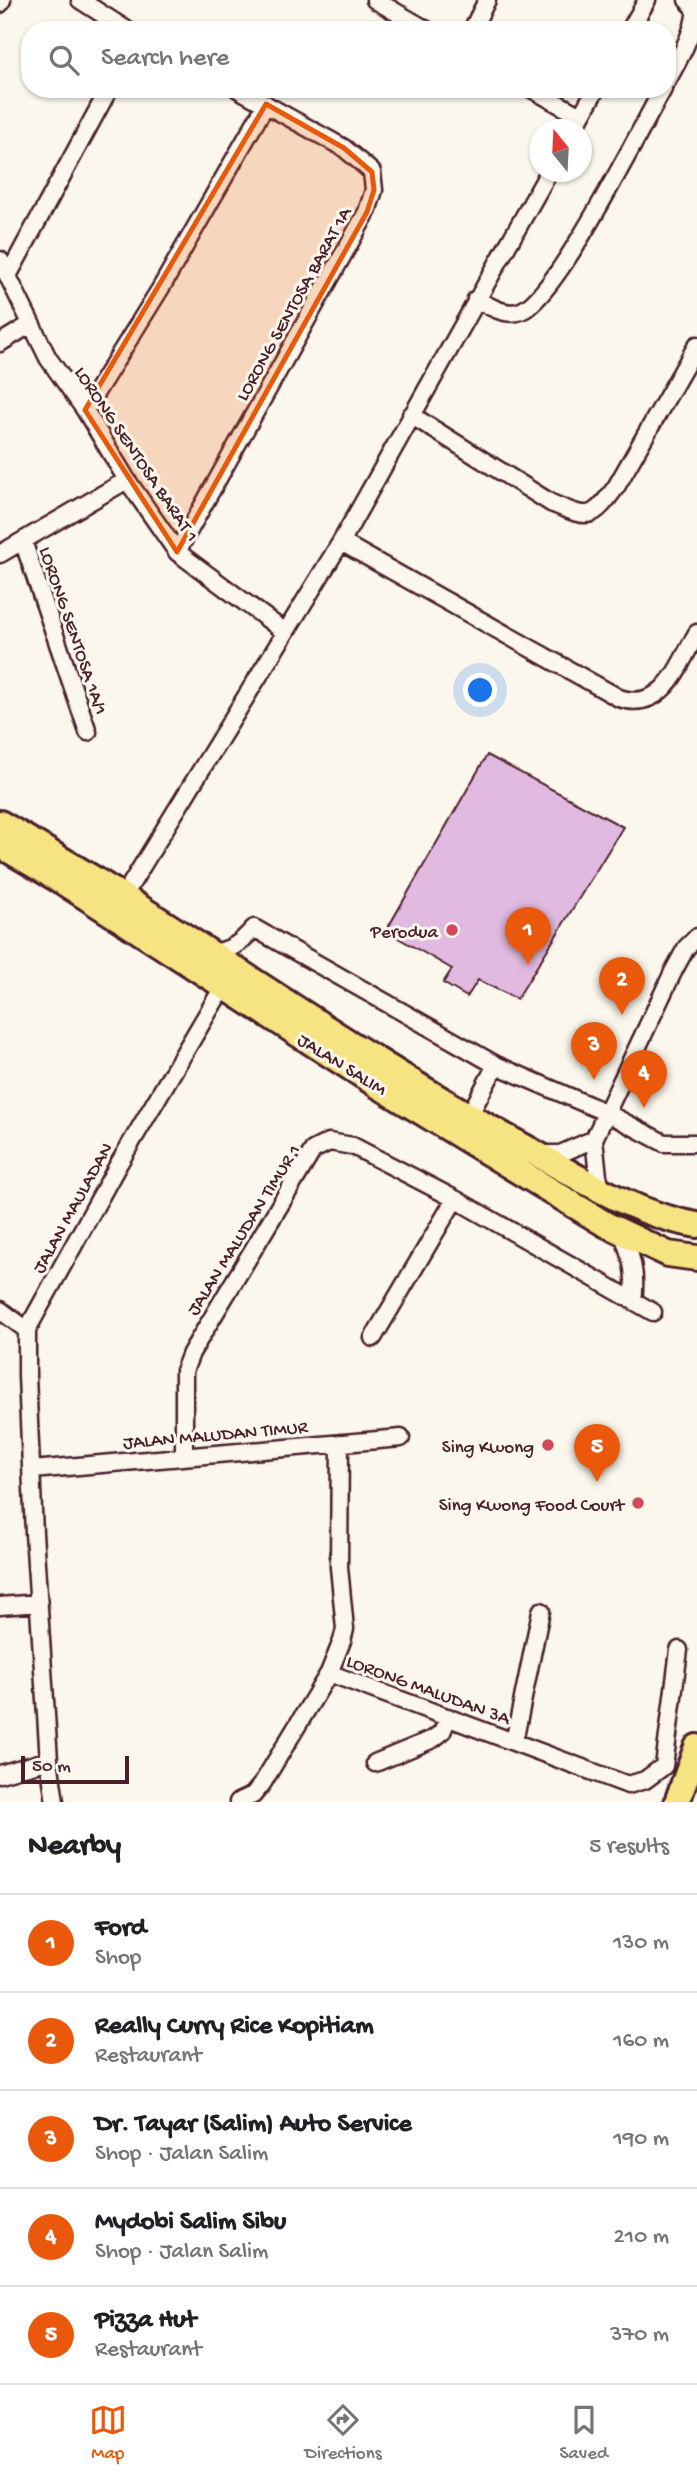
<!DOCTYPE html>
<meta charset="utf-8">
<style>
:root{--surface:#fff;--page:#f6f6f6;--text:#202124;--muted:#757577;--line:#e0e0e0;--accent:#ea580c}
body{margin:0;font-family:"Gochi Hand",sans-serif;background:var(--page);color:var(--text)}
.compass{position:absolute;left:529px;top:119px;width:63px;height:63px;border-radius:50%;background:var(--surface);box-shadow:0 2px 5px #0004;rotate:342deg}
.scale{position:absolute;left:21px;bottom:18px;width:108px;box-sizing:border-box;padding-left:7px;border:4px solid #4a1f2b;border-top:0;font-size:19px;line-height:24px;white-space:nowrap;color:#4a1f2b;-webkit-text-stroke:5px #fbf7ec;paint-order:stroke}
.you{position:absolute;left:481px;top:691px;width:24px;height:24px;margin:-18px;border:5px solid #fff;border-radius:50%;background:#1a73e8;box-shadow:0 0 0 10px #1a73e833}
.badge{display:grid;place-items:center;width:46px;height:46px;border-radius:50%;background:var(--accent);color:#fff;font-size:23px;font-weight:700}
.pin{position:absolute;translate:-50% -58px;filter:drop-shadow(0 2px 4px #0008)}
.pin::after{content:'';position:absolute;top:37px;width:24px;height:21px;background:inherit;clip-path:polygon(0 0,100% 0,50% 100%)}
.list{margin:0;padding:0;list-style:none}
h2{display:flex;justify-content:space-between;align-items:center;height:91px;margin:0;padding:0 28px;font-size:30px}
h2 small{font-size:23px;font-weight:400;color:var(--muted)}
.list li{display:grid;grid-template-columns:46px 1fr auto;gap:21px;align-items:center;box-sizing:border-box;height:98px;padding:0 28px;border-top:2px solid var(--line)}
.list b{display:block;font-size:26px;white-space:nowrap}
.list p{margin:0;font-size:23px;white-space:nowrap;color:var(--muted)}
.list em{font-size:23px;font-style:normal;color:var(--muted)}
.icon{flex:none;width:38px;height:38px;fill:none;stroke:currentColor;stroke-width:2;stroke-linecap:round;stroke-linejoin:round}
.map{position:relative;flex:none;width:697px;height:1802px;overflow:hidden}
.search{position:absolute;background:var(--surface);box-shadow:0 2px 5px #0004;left:21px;right:21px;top:21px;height:77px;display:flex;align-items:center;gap:18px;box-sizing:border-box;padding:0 24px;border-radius:28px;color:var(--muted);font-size:26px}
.sheet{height:581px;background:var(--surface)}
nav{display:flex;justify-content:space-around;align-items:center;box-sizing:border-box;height:98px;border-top:2px solid var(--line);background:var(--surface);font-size:19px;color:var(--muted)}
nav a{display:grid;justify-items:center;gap:4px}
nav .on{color:var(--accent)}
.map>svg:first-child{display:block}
.building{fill:#e2b9e0;stroke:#4a1f2b;stroke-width:2}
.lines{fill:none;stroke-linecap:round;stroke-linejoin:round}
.minor-casing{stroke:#4a1f2b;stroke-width:21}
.primary-casing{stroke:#4a1f2b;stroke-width:30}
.minor{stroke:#fbf7ec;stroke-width:16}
.primary{stroke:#f6e381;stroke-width:24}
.marked{fill:#e8590c;fill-opacity:0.2;stroke:#e8590c;stroke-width:5;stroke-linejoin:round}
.poi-dot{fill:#d1495b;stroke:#fbf7ec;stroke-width:2.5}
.labels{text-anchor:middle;stroke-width:6;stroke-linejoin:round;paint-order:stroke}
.street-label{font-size:19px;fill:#4a1f2b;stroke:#fbf7ec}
.poi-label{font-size:19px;fill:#4a1f2b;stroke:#fbf7ec;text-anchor:end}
</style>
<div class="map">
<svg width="697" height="1802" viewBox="0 0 697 1802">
<rect width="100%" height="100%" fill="#fbf7ec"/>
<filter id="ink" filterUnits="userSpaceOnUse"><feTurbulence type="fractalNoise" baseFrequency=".0143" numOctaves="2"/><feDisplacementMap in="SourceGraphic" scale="14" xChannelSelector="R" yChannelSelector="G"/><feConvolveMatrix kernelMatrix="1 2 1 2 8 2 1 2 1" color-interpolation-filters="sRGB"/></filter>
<g filter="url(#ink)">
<path class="building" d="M487,755l136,72 -106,172 -39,-19 -11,17 -24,-14 9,-14 -66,-38z"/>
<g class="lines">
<defs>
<path id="minor" d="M80,0l47,30
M375,0l52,30
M0,4l2,-4
M472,30l15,-30
M630,30l17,-30
M667,81c9,-16 30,-53 28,-72 -2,-4 -5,-6 -8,-9
M532,89l48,27
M573,130l23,-41
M0,260l48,98 37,52 42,70 50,72 108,80
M9,274l100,-185
M476,299c14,7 29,18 45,12 35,-13 119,-181 142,-222
M0,343l31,-19
M85,410l77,-124 104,-182
M411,415l140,88c39,16 40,18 65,-16l81,-142
M23,541l65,191
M341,542l278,156c45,15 60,-34 78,-65
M177,552l190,-340 7,-22 -2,-18 -28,-24 -106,-59
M0,554l127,-74
M123,897l218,-355 208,-370
M209,954c22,-4 30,-9 45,-26l242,137 111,48 57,30h33
M469,1116l27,-51
M540,1154h20l34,-15
M602,1189l-4,-13 -4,-37 80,-169 12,-22 11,-11
M622,1232c9,24 15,42 11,68
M0,1310l27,20
M373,1338l82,-139
M184,1457v-86l7,-18 122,-203 16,-8 24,4 102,53 198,113
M32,1470l369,-32
M0,1606l39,-3
M329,1673l299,112
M514,1742l27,-131
M375,1763l58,-24 9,-7 6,-15
M0,1774l49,-14
M628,1785l17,-5 19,-14 15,-116
M55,1802l-6,-42 -15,-227 -7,-157v-46l91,-165 105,-178
M238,1802l15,-7 9,-11 67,-111 13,-32 3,-12 -6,-62 1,-124"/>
<path id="primary" d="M0,823c41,24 82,48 123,74 132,83 259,172 396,247 57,31 114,71 178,81
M0,845l61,36 313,202 231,141 63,30 29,4
M677,1802l20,-55"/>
</defs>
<use href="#minor" class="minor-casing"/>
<use href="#primary" class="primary-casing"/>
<use href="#minor" class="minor"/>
<use href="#primary" class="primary"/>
</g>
</g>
<path class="marked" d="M266,104l78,44 28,24 2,18 -7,22 -190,340 -92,-142z"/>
<g class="poi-dot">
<circle cx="452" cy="930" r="7"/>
<circle cx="548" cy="1445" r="7"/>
<circle cx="638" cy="1503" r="7"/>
</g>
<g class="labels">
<g class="street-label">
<text transform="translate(292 303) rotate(-61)" y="7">LORONG SENTOSA BARAT 1A</text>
<text transform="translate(138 453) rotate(56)" y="7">LORONG SENTOSA BARAT 1</text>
<text transform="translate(75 630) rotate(71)" y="7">LORONG SENTOSA 1A/1</text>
<text transform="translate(343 1063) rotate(32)" y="7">JALAN SALIM</text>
<text transform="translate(71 1207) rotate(-61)" y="7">JALAN MAULADAN</text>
<text transform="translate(242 1229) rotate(-58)" y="7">JALAN MALUDAN TIMUR 1</text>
<text transform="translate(215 1433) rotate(-5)" y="7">JALAN MALUDAN TIMUR</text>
<text transform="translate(429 1688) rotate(20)" y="7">LORONG MALUDAN 3A</text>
</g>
<g class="poi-label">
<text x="438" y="937">Perodua</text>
<text x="534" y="1452">Sing Kwong</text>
<text x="624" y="1510">Sing Kwong Food Court</text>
</g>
</g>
</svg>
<svg class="compass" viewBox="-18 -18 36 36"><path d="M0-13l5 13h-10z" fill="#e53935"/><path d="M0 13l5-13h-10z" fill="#757577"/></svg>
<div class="scale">50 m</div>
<div class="you"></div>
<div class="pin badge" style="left:528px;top:965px">1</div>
<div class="pin badge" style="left:622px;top:1015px">2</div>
<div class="pin badge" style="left:594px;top:1080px">3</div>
<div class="pin badge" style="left:644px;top:1108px">4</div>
<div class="pin badge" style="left:597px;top:1482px">5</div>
<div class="search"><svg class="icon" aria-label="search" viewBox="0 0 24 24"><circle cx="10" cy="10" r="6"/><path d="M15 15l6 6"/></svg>Search here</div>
</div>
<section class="sheet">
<h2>Nearby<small>5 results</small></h2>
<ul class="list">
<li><span class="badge">1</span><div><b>Ford</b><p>Shop</p></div><em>130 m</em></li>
<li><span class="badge">2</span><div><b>Really Curry Rice Kopitiam</b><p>Restaurant</p></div><em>160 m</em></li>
<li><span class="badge">3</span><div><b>Dr. Tayar (Salim) Auto Service</b><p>Shop · Jalan Salim</p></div><em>190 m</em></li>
<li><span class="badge">4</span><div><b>Mydobi Salim Sibu</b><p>Shop · Jalan Salim</p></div><em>210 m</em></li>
<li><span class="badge">5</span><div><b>Pizza Hut</b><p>Restaurant</p></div><em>370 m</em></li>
</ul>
</section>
<nav>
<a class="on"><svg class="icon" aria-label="map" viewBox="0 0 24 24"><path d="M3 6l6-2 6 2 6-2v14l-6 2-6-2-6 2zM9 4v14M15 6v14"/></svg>Map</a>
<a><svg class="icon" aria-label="directions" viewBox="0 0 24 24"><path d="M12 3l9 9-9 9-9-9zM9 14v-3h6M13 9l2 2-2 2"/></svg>Directions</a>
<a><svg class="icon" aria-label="saved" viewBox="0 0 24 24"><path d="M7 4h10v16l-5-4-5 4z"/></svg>Saved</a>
</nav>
